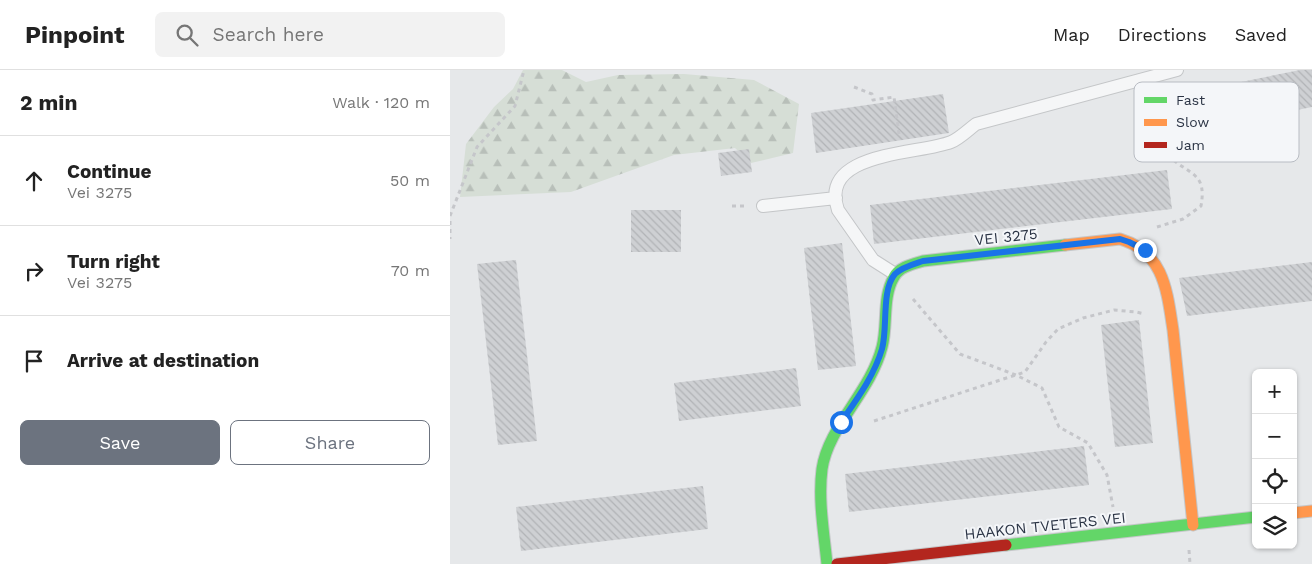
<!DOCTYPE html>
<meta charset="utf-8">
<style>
:root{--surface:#fff;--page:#f2f2f2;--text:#222;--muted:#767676;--line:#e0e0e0;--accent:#6c737f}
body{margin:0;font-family:"Work Sans",sans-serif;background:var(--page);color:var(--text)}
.controls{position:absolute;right:15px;bottom:15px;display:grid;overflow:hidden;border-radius:8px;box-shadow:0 1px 4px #0004}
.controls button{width:45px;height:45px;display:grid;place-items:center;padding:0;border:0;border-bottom:1px solid var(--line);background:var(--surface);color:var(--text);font:25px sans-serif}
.stop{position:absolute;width:15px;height:15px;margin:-11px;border:4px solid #1a73e8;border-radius:50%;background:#fff}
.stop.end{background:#1a73e8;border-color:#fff;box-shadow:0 1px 5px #0008}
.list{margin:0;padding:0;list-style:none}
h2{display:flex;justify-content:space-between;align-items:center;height:65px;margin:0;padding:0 20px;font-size:21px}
h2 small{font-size:16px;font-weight:400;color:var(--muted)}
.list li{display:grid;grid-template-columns:32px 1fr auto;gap:15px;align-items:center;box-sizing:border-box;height:90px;padding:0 20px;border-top:1px solid var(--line)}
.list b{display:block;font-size:19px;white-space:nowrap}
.list p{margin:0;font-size:16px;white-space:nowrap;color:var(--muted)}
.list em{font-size:16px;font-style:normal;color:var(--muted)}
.actions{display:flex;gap:10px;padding:15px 20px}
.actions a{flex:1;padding:11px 0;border:1px solid var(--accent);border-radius:8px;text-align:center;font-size:18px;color:var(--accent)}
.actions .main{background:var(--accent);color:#fff}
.icon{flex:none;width:28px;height:28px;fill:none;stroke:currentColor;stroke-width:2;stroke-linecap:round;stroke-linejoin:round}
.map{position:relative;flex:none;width:862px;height:494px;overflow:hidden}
header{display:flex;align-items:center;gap:30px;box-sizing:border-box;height:70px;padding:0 25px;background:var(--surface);border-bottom:1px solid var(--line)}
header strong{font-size:24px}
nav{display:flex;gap:28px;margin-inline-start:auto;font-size:18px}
.search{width:350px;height:45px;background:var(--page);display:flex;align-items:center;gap:12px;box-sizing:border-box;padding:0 18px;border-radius:8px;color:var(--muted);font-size:19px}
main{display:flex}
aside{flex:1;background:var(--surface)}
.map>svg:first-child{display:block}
.forest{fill:url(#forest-firs)}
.building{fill:url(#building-back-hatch)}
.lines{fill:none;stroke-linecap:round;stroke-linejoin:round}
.lane-casing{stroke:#c4c6c8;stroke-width:14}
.fast-casing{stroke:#c4c6c8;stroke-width:13}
.slow-casing{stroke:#c4c6c8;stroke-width:13}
.jam-casing{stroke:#c4c6c8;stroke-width:13}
.path{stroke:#c5c6ca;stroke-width:3;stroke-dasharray:4 4;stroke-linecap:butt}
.lane{stroke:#f5f6f7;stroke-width:12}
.fast{stroke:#63d668;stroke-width:11}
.slow{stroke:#ff974d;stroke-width:11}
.jam{stroke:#b3261e;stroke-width:11}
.route{stroke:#1a73e8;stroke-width:6}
.labels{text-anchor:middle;stroke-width:4;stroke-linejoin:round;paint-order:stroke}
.street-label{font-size:15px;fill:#2b3445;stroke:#f4f6f9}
.key{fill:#f4f6f9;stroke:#b8bcc3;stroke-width:1}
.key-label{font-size:14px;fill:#2b3445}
</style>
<header>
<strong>Pinpoint</strong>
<div class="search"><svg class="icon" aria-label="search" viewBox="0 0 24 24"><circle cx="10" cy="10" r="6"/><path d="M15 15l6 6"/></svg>Search here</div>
<nav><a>Map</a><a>Directions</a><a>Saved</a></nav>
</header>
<main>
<aside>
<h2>2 min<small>Walk · 120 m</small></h2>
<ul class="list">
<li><svg class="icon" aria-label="ahead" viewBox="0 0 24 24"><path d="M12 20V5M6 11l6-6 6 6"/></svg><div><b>Continue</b><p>Vei 3275</p></div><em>50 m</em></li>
<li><svg class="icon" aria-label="right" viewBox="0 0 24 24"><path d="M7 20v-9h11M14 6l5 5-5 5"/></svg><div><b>Turn right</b><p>Vei 3275</p></div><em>70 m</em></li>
<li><svg class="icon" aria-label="arrive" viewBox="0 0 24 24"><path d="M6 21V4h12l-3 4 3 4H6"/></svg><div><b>Arrive at destination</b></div></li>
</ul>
<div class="actions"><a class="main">Save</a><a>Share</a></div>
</aside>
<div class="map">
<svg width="862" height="494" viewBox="0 0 862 494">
<defs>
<pattern id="forest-firs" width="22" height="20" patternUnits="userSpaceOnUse" patternTransform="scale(1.25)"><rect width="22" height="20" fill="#d6ded6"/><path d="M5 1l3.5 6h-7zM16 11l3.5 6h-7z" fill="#b8bfb9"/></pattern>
<pattern id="building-back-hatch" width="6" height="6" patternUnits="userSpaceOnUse" patternTransform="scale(1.25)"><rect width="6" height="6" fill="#ced0d3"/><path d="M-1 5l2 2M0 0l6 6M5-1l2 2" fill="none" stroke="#b1b3b6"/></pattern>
</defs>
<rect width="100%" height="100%" fill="#e6e8ea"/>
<path class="forest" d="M73,0h39l24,12 32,-7 66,-1 70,6 45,24 -6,49 -42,10 -16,-15 -61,7 -103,37 -111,5 6,-53 28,-37 19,-18z"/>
<path class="building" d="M850,0h12v37l-137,28 -8,-38z
M493,24l6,39 -133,20 -5,-40z
M299,79l3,23 -31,4 -3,-23z
M717,100l5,39 -298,35 -4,-39z
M181,140h50v42h-50z
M392,173l14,123 -38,4 -14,-122z
M66,190l21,181 -39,4 -21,-181z
M862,192v39l-125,15 -8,-38z
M689,250l14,123 -38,4 -14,-122z
M346,298l5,38 -122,15 -5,-38z
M634,376l5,39 -240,27 -4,-38z
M253,416l5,43 -187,22 -5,-44z"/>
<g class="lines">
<defs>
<path id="lane" d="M313,136l73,-8
M445,204l-22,-14 -35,-50c-20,-59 80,-55 113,-68 8,-3 17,-12 25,-18l201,-54"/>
<path id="fast" d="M556,475l250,-28
M377,494c-3,-31 -9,-64 -5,-95 6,-42 49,-78 60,-122 6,-22 0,-50 12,-70 5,-10 19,-13 29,-16l142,-16"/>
<path id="slow" d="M615,175l55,-6c44,13 47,52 53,91l20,195
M843,443l19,-2"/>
<path id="jam" d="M387,494l169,-19"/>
</defs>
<use href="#lane" class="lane-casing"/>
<use href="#fast" class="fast-casing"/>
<use href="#slow" class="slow-casing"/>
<use href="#jam" class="jam-casing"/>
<path class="path" d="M404,17l18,7 1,6 21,-3 5,37
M282,136h15
M0,146l27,-69 38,-41 9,-36
M0,151v18
M707,157l26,-8 18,-13c6,-33 -11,-31 -30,-48l-12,-65
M463,229l47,55 56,21 26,13 17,39 29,16 19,32 6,32
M424,351l151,-49 21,-30 12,-13 25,-11 31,-8 22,2 9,2
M739,480l1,14"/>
<use href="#lane" class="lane"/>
<use href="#fast" class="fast"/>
<use href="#slow" class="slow"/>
<use href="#jam" class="jam"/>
</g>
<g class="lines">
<path class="route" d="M391,352c16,-23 33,-46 41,-73 6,-21 -1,-59 13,-75 7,-7 19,-10 28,-13l197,-22 9,3 16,8"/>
</g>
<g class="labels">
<g class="street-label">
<text transform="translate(556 167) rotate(-6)" y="5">VEI 3275</text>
<text transform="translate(595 456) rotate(-6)" y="5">HAAKON TVETERS VEI</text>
</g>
</g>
<rect x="684" y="12" width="165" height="80" rx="8" class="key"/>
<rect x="694" y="27" width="23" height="6" fill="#63d668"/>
<rect x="694" y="49" width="23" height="7" fill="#ff974d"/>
<rect x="694" y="72" width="23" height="6" fill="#b3261e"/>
<g class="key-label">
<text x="726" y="35">Fast</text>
<text x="726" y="57">Slow</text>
<text x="726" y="80">Jam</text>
</g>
</svg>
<div class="controls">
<button>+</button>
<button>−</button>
<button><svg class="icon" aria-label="locate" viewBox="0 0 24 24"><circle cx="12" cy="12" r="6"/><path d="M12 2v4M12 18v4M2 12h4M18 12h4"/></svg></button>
<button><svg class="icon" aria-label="layers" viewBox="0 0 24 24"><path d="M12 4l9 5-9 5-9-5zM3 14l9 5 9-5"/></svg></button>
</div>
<div class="stop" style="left:391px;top:352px"></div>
<div class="stop end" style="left:695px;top:180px"></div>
</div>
</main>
